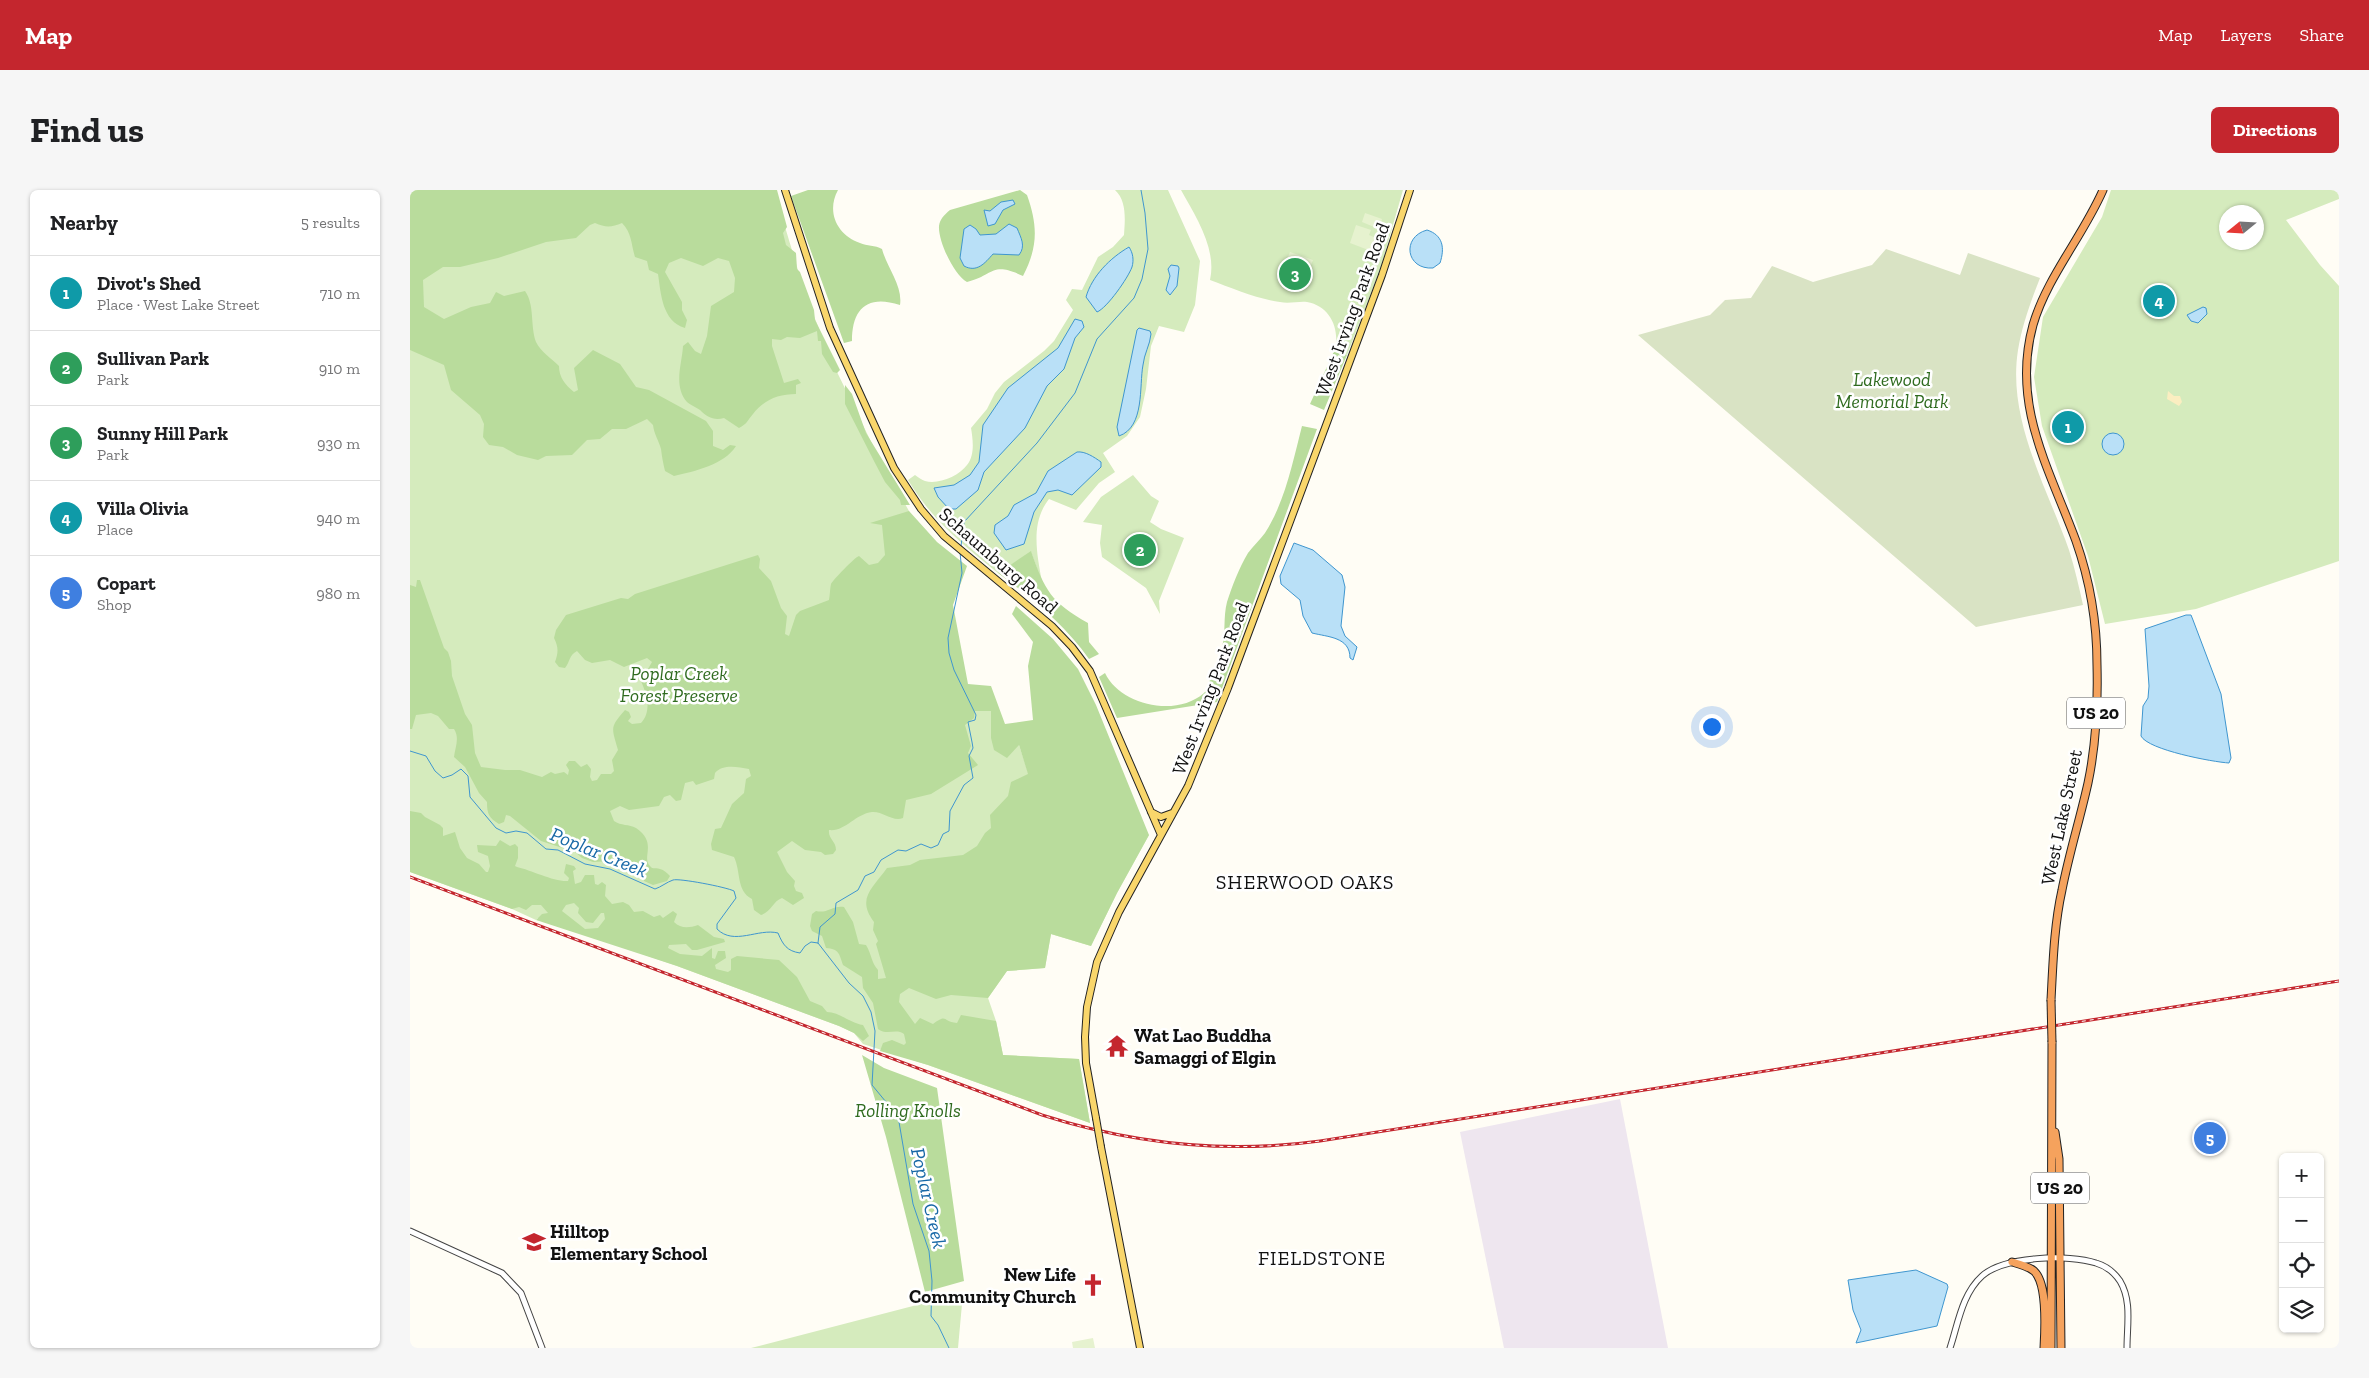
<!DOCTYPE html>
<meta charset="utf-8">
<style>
:root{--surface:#fff;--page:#f6f6f6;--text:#202124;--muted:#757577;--line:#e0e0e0;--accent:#c4262e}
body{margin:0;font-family:"Zilla Slab",serif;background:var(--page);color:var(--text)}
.controls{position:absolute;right:15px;bottom:15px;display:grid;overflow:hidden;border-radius:8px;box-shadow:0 1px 4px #0004}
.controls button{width:45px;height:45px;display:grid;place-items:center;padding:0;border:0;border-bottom:1px solid var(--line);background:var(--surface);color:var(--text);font:25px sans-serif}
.compass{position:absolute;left:1809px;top:15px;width:45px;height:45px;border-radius:50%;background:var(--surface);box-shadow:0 1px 4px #0004;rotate:252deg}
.you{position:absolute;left:1301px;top:536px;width:18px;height:18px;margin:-12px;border:4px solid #fff;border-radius:50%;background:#1a73e8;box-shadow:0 0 0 8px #1a73e833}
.badge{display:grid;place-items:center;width:32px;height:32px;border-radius:50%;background:var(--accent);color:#fff;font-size:16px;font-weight:700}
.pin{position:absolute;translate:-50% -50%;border:2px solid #fff;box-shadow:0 1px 5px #0006}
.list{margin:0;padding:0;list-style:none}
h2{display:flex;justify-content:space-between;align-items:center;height:65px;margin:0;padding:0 20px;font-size:21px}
h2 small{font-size:16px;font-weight:400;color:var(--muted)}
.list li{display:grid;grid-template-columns:32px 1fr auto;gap:15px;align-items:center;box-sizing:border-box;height:75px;padding:0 20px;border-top:1px solid var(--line)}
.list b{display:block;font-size:19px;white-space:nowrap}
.list p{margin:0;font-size:16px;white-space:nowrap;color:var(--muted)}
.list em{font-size:16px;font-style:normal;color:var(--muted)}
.icon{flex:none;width:28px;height:28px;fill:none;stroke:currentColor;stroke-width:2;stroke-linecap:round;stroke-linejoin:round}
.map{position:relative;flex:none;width:1929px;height:1158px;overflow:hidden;border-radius:8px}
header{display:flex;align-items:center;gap:30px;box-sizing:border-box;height:70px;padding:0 25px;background:var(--accent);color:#fff}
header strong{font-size:24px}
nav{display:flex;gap:28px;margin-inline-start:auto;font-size:18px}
.intro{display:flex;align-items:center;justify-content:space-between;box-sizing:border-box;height:120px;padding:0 30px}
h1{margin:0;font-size:35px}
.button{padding:12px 22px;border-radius:8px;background:var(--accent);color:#fff;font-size:18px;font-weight:700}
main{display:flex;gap:30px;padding:0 30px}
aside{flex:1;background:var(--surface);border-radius:8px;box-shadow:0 1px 4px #0004}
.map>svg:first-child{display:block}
.industrial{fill:#eee6ef}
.green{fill:#d5ebbd;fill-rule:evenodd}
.forest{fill:#b9dc9c;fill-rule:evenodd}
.sand{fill:#fbeec1}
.cemetery{fill:#d9e3c4}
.pitch{fill:#e6f2cf}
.water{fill:#b9e0f7;stroke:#3f96cf}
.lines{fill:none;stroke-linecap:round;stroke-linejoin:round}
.stream{stroke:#3f96cf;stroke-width:1}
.minor-casing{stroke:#444;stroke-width:7}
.major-casing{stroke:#222;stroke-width:8}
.highway-casing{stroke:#222;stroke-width:9}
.minor{stroke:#fff;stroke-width:5}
.major{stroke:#f9d66b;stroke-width:6}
.highway{stroke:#f5a25d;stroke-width:7}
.rail-casing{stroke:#c4262e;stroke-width:3}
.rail{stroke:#fff;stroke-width:1;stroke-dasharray:4;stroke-linecap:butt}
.major-bridge-casing{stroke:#222;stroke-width:8;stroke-linecap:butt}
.highway-bridge-casing{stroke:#222;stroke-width:9;stroke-linecap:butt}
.major-bridge{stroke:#f9d66b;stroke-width:6}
.highway-bridge{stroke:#f5a25d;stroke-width:7}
.labels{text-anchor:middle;stroke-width:5;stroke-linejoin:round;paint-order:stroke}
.shield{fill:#fff;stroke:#585858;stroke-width:1}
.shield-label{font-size:18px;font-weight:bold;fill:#111}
.street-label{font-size:19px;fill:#111;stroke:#fff}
.park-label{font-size:19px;font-style:italic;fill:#2f6b1f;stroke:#fff}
.poi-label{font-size:19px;font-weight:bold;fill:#111;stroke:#fff;text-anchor:start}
.water-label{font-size:20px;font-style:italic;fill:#1768a6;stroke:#fff}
.neighbourhood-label{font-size:20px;letter-spacing:1px;fill:#111;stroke:#fff}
</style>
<header>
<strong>Map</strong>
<nav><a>Map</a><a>Layers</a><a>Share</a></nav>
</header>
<div class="intro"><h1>Find us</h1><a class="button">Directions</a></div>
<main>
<aside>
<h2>Nearby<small>5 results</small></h2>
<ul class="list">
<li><span class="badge" style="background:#0f9aa8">1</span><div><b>Divot's Shed</b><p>Place · West Lake Street</p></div><em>710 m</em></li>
<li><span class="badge" style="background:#2e9e5b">2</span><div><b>Sullivan Park</b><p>Park</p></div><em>910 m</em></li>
<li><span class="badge" style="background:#2e9e5b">3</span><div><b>Sunny Hill Park</b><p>Park</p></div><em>930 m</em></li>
<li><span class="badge" style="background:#0f9aa8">4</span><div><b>Villa Olivia</b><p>Place</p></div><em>940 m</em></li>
<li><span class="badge" style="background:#3f7fe0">5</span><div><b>Copart</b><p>Shop</p></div><em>980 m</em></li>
</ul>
</aside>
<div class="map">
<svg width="1929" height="1158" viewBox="0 0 1929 1158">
<rect width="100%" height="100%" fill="#fffdf5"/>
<path class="industrial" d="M1210,909l48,249h-164l-44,-216z"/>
<path class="green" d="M0,0h364l32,107 31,75 43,88 29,51 18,69 48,131h17l-1,27 28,7 9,27 121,63 -32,58 -26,53 -40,-12 -6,34 -38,3 -19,27 8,23 7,34 76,4 11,64 -162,-58 -65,-21 -9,-11 -15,-7 -162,-60 -139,-48 -2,2 -24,-11 -102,-37z
M705,0h53l32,71 -5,44 -11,27 -25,-6 -8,20 -5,43 -6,28 -13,19 -24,17 12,19 -16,11 -23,27 -27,-11c-19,24 -12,55 -7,83l-11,-30 -33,21c-36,-29 -66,-53 -90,-93l7,-5c3,2 7,5 10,6 13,4 34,-5 42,-16 8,-10 6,-25 4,-37l16,-19 8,-16 9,-11 40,-31 10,-10 19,-31 -7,-10 6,-11 10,1 16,-33 15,-10 11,-12c1,-15 3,-34 -9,-45z
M771,0h222l-22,77 -34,88 -12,-6c5,-20 -5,-43 -28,-47 -8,-1 -18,2 -27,0 -23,-3 -48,-14 -70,-22 7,-31 -14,-63 -29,-90z
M1701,0h228v9l-53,21 34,45 19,21v275l-143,48 -91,15 -17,-68 -46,-130 -8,-49 9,-60 59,-100zM1816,22h30v30h-30z
M723,285l18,21 8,5 -9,21 11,7 23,9 -25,63 1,13 -14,-26 -44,-31 -2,-14 2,-18 -19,-3 18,-25z
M553,1103l-5,55h-207z"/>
<path class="forest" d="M0,0h367l10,37 -4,6 3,12 10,8 1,16 3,3 14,38 1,10 25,50 -3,3 -4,-1 -11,-18 -1,-13h-3l-1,-10 -17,7 -13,-1 -6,3 -9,-1v7l12,37 14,-4 3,4 -5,2v9c-18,0 -32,6 -43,20 -6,7 -6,10 -14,14l-15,-10c-10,3 -17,-1 -24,-8 -4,-3 -10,-5 -13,-8 -14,-16 -5,-38 -4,-56l5,-4 7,9 6,3 6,-18 4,-30 23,-14 1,-14 -6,-17 -11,-3 -15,8 -22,-8 -12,5 -4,9 17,30v8l5,10 -2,8c-23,-7 -24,-34 -27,-54l-9,-4 -2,-9 -12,-4c-4,-13 -3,-24 -13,-34 -10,4 -16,5 -27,0l-5,2 -14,13 -30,4 -48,16 -38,9h-17l-20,13 1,27 20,12 27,-12 19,-4 6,-11 8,4 21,-5c10,14 5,35 11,51 4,9 16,17 23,24 0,11 6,19 15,26l4,-2 -4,-22 19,-18 27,14 16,23 13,3 57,31 7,10v15l10,4 7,-5 6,1c-12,19 -41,25 -62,30l-9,-5c-2,-8 -3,-14 -4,-22 -2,-8 -7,-15 -8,-24l-6,-6 -21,10h-14l-12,10 -13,1 -15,15 -26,1 -8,4 -21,-5 -14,-8 -14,-2 -6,-8 1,-13 -4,-9 -29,-25 -7,-25 -34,-15z
M398,0h30c-12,22 -1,45 22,53 7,3 15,2 22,6 5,19 21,37 18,56 -33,-11 -48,4 -48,36l-8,2 -53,-147z
M610,0l7,5c11,31 11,52 -4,81 -32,-15 -28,-1 -56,6 -13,-7 -29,-41 -28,-56 1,-7 5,-11 11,-16z
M925,159l12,6 -23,55 -14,-6z
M435,195l7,9 14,39 44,72h-9l-1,-5 -15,-18 -10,-19 -30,-59z
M892,236l15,3 -100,273 -100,16 -18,-41 6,-4c15,32 71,45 99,20 3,-3 5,-9 6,-14 4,-10 9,-21 12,-32 4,-14 1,-30 5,-45 5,-16 12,-34 21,-49 5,-7 12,-13 17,-20 20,-31 28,-72 37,-107z
M499,321l28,31 30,24 -14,39 15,79 23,2 14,38 28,-4 -5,-54 5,-24 -21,-28 4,-8 37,33 25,30 18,36 53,130 -32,58 -26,53 -40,-12 -6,34 -38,3 -19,27 -37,-3 -15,4 -27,-11 -9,6 -1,8 16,22 5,-6 13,6c15,-11 9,-2 24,-1l4,-8 35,6 7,34 76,4 11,64 -162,-58 -48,-14 3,-8 9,-3 12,5 2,-2 -2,-9c-8,-6 -17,2 -26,-5l-5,-26 -10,-15 -1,-11 -19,-12c-4,-12 -4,-16 -17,-17l-4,-12 -10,-5 -2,-5 2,-12 4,-3c11,3 17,-6 28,-4l9,15 6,22 7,1c6,10 5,17 12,25v9l8,-1 -10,-34 2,-3 -5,-11 1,-8c-18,-24 -1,-34 13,-54l23,-3 10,-5 43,-5 14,-9 8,-13 6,-5 -1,-13 18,-19 3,-14 17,-8 -9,-29 -12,13 -13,-8 -3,-12v-27h-16l-1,7 -9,7 6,21 -3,7 10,12 -47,29 -25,6 -3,18c-11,4 -20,-7 -31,-6 -17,2 -27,20 -43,18 -1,9 7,11 7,20l-3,4 -8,1 -4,-3 -16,-2 -13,-9 -15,11 10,20 8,9 -1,5 2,5 6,2 2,5 -11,7 -11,-7c-9,3 -11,14 -21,17l-7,-5 -2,-11c-16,-8 -11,-28 -18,-42l-22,-7 -1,-6 4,-15 6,-1 11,-24 12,-11 2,-14 5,-3 -2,-7c-12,-2 -26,-5 -34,4l-1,6 -18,6 -3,-4 -8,2 -4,17 -5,1 -6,-6 -6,2 -5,9 -30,4 -9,-4 -10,5 4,10c7,5 15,3 22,7 22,15 5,29 14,38 3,4 6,1 10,3 4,1 7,4 10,7l-3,5 -14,4 -9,-4 -1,-8 -16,-3 -15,-9 -19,1 -11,-4 -7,-6 -34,-11 -31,-25 -4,-1 -2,7 -5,2c-10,-6 -12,-10 -12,-22l-8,-9 -14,-26 -11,-10c1,-9 6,-19 0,-28h-5l-11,-13 -7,-3 -15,2 -4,14h-2v-144l6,2 1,-7h3l24,68 4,4 3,9 1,15 13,38 7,11 3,28 6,14 24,3h15l22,7 9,-5 4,2 9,-2 4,3 1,-5 -3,-5 3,-4h6l6,6 6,-3 4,5 -1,8 2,4 5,-1 4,-6h10l3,-3 -2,-11 6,-10c-6,-22 -9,-22 7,-40l4,2 2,5 -3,4 4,3 9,-1c11,-12 6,-28 0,-42l11,-19 -5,-4 -23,9 -14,-7 -18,3 -7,-3 -8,-9c-8,4 -7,11 -12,17l-6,-1 -4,-5c3,-9 4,-14 -1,-24l2,-8 10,-15 55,-17 7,1 7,-5 123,-39 2,4 -1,9 12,13 10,27 6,8 -2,18 4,2 7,-21 4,-4 29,-11c1,-5 1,-12 2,-16 2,-4 24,-27 28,-28l10,9 9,-2 7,-8 -3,-30 -12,-2z
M621,361c14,40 20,51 57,72l1,19 10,12 -10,5c-25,-35 -56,-60 -91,-86z
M0,621l11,2 4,4 15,8 3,3v8l12,-4 5,16 7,10 12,6 7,8h2l2,-6 -2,-10 -10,-4 -1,-7 19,1 4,-6 10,6 5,-2 3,3v11l-3,8 2,1c14,3 37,15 51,14l1,-3 -5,-5 2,-9 8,2 2,3 -3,2 2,13 6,-2 4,-7h9l1,9 3,1 4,-3 4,3 -1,11 7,8 11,-2 6,3 5,7 9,-1 11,6 6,-2 3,3 10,-7 4,3 -3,8c7,7 15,6 24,3l16,12 10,2 1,3 -28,8h-5l-6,-6 -17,1 -1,3 12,6 22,2 10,-8v10l3,1 3,-8h7l1,7 -11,7 1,4 12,3 3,-2v-11l6,-3 42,4 18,17 13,24 12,5 5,6c12,0 23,11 36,13l6,11 -6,5 -9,-8 -15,-7 -162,-60 -141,-46 6,-6 6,-1 -7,-8h-9l-6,5 -7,-3 -7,2 -102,-37zM164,713l5,5 -1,5 8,9 7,1 8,-10h3l1,6 -7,9 -13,1 -23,-18 4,-6z
M452,865l22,13 53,20 27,193 -39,11 -39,-155z"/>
<path class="sand" d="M1758,201l6,5h6l2,6 -3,4 -12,-7z"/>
<path class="cemetery" d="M1476,59l74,26 8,-22 72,25c-9,23 -18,47 -22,72 -11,70 29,137 51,200 6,19 10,37 14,55l-107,22 -338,-292 72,-20 15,-15 26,-2 21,-32 41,16 59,-17z"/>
<path class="pitch" d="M955,23l17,6 -3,10 -17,-7z
M946,35l15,5 -2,5 7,3 -5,13 -21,-8z
M880,62l23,8 -8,20 -23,-8z
M683,1148l2,10h-22l-1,-6z"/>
<path class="water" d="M603,10l2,4 -12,6 -8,14 -7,2 -4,-16 6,1 11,-9z
M599,34l8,4c4,10 9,18 2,27l-26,-1c-8,9 -16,19 -29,12l-4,-8 4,-29 6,-4 6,4 4,6 16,-1z
M1017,40c16,5 18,18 13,33l-7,5c-27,2 -32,-31 -6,-38z
M719,57c4,6 5,13 3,20 -4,11 -25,41 -35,45l-11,-15c6,-21 24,-39 43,-50z
M761,75l7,1 1,2 -2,18 -7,9 -4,-5 4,-14 -2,-7z
M1793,117l3,1 1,6 -9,9 -7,-2 -4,-6z
M665,129l7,2 2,6 -9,11 -11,31 -17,17 -22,42 -41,44 -6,18 -22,19h-7l-11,-12 -4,-9 20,-3 16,-10 9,-13 4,-37 25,-37 50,-40z
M729,138l11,3 1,3c-1,11 -7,20 -8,31 -4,21 2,62 -24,71l-2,-9 20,-97z
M1692 254a11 11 0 1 1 22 0a11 11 0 1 1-22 0Z
M667,262c8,-1 17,5 24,10v5l-29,28 -14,-5 -11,2 -13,20 -10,32 -18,6 -12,-17 1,-8 13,-9 6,-11 22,-12 12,-22z
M884,353l19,7 29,25 3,12 -4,39 4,10 12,11 -4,13 -3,-2c0,-21 -22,-21 -38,-25l-9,-17 -3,-16 -19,-16 -1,-8z
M1776,425h5l2,5 28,74 10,64 -2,5c-16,-1 -81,-13 -88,-27l2,-30 5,-8 1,-12 -4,-57z
M1506,1080l31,14 1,3 -11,39 -81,17 5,-13 -8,-20 -5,-30z"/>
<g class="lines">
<path class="stream" d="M551,356l3,-24 73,-79 38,-50 22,-54 37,-41 8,-19 6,-30 -3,-36 -4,-23
M0,561l16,5 9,15 8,7 9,-3 9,-6 7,7 2,21 26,31 10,5 10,-2 11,2 19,16 12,1 27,14 25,5 45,20c6,-2 12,-7 18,-9 6,-2 53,7 61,11l2,7 -19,26v5c17,17 41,-1 61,4 5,12 9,18 22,20l5,-7 6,-4 7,1 31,40 14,13 8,16 4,19 -3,54 19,23 8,14 14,82 16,47 3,30 -1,35 7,9 11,23
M408,753l2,-16 15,-13 1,-11 22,-13 7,-14 9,-4 7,-12 17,-10 8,1 15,-7 10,4 7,-3 5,-11 6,-3 1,-20 14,-26 9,-7 -4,-22 4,-8 -1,-6 -4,-20 7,-2 1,-5 -22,-45 -5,-17 -1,-15 14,-65 -2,-21"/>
<defs>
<path id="minor" d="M0,1041l92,42 19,20 21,55
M1540,1158c8,-24 12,-54 32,-72 22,-20 87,-22 114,-13 10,3 18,9 24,18 12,20 7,44 7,67"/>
<path id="major" d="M375,0l45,138 64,140 27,41 23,27 108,90 20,21 18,24 71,164
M741,622l10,5 11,-4
M686,928l-10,-55 -1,-26 2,-30 10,-45 22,-50 69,-126 40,-98 154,-413 28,-85
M691,957l39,201"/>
<path id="highway" d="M1641,810c2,-37 3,-74 11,-110 7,-36 18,-71 26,-107 8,-38 10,-79 9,-118 0,-42 -7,-84 -21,-124 -27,-73 -65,-136 -43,-216 14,-48 50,-89 70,-135
M1645,942l4,27 2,189
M1602,1072c7,2 16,4 22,9 14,13 11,59 10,77
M1641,1158l1,-306"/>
</defs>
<use href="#minor" class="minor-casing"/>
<use href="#major" class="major-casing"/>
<use href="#highway" class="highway-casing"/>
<use href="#minor" class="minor"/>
<use href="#major" class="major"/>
<use href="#highway" class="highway"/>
<defs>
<path id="rail" d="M0,687l632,238c91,29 183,39 278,26l1019,-160"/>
</defs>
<use href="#rail" class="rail-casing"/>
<use href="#rail" class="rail"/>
<defs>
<path id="major-bridge" d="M686,928l5,29"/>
<path id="highway-bridge" d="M1641,810l1,42"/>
</defs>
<use href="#major-bridge" class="major-bridge-casing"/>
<use href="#highway-bridge" class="highway-bridge-casing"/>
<use href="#major-bridge" class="major-bridge"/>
<use href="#highway-bridge" class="highway-bridge"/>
</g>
<defs>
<symbol id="temple-bare" viewBox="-9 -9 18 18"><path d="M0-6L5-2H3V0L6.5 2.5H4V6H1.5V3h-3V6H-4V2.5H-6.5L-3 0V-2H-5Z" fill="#c4262e" stroke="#fff" stroke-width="2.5" paint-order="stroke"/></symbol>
<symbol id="school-bare" viewBox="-9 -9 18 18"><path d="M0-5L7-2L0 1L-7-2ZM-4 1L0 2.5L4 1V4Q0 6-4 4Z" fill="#c4262e" stroke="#fff" stroke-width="2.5" paint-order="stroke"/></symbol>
<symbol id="church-bare" viewBox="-9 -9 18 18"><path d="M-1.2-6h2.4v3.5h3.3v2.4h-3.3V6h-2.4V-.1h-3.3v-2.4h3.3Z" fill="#c4262e" stroke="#fff" stroke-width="2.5" paint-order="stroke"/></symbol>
</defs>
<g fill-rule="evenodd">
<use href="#temple-bare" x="691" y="840" width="32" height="32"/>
<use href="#school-bare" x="108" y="1036" width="32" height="32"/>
<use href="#church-bare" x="667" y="1079" width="32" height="32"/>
</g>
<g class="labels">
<g class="shield">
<rect x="1657" y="507.5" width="58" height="31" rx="4"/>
<rect x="1621" y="982.5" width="58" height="31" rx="4"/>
</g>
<g class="shield-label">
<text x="1686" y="529">US 20</text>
<text x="1650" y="1004">US 20</text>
</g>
<g class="street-label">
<text transform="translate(942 119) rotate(-70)" y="7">West Irving Park Road</text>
<text transform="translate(589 370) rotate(41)" y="7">Schaumburg Road</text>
<text transform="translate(800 498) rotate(-69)" y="7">West Irving Park Road</text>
<text transform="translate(1651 627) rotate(-78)" y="7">West Lake Street</text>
</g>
<g class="park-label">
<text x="1482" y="196">Lakewood<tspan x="1482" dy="22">Memorial Park</tspan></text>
<text x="269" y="490">Poplar Creek<tspan x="269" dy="22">Forest Preserve</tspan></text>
<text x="498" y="927">Rolling Knolls</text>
</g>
<g class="poi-label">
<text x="724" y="852">Wat Lao Buddha<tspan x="724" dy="22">Samaggi of Elgin</tspan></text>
<text x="140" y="1048">Hilltop<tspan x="140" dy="22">Elementary School</tspan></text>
<text x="666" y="1091" text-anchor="end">New Life<tspan x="666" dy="22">Community Church</tspan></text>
</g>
<g class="water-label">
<text transform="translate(189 662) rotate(22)" y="7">Poplar Creek</text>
<text transform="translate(519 1008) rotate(77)" y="7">Poplar Creek</text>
</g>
<g class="neighbourhood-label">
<text x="895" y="699">SHERWOOD OAKS</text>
<text x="912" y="1075">FIELDSTONE</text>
</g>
</g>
</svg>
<div class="controls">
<button>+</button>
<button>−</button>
<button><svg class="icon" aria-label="locate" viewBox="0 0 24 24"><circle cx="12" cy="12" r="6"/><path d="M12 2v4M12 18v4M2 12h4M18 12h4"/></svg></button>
<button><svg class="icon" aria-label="layers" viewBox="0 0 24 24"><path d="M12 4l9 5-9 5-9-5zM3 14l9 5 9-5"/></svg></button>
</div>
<svg class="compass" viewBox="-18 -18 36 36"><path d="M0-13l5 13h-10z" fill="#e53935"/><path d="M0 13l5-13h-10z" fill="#757577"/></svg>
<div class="you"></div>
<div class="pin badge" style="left:1658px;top:237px;background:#0f9aa8">1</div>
<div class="pin badge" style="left:730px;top:360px;background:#2e9e5b">2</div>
<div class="pin badge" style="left:885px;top:84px;background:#2e9e5b">3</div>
<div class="pin badge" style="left:1749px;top:111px;background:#0f9aa8">4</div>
<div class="pin badge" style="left:1800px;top:948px;background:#3f7fe0">5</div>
</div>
</main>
